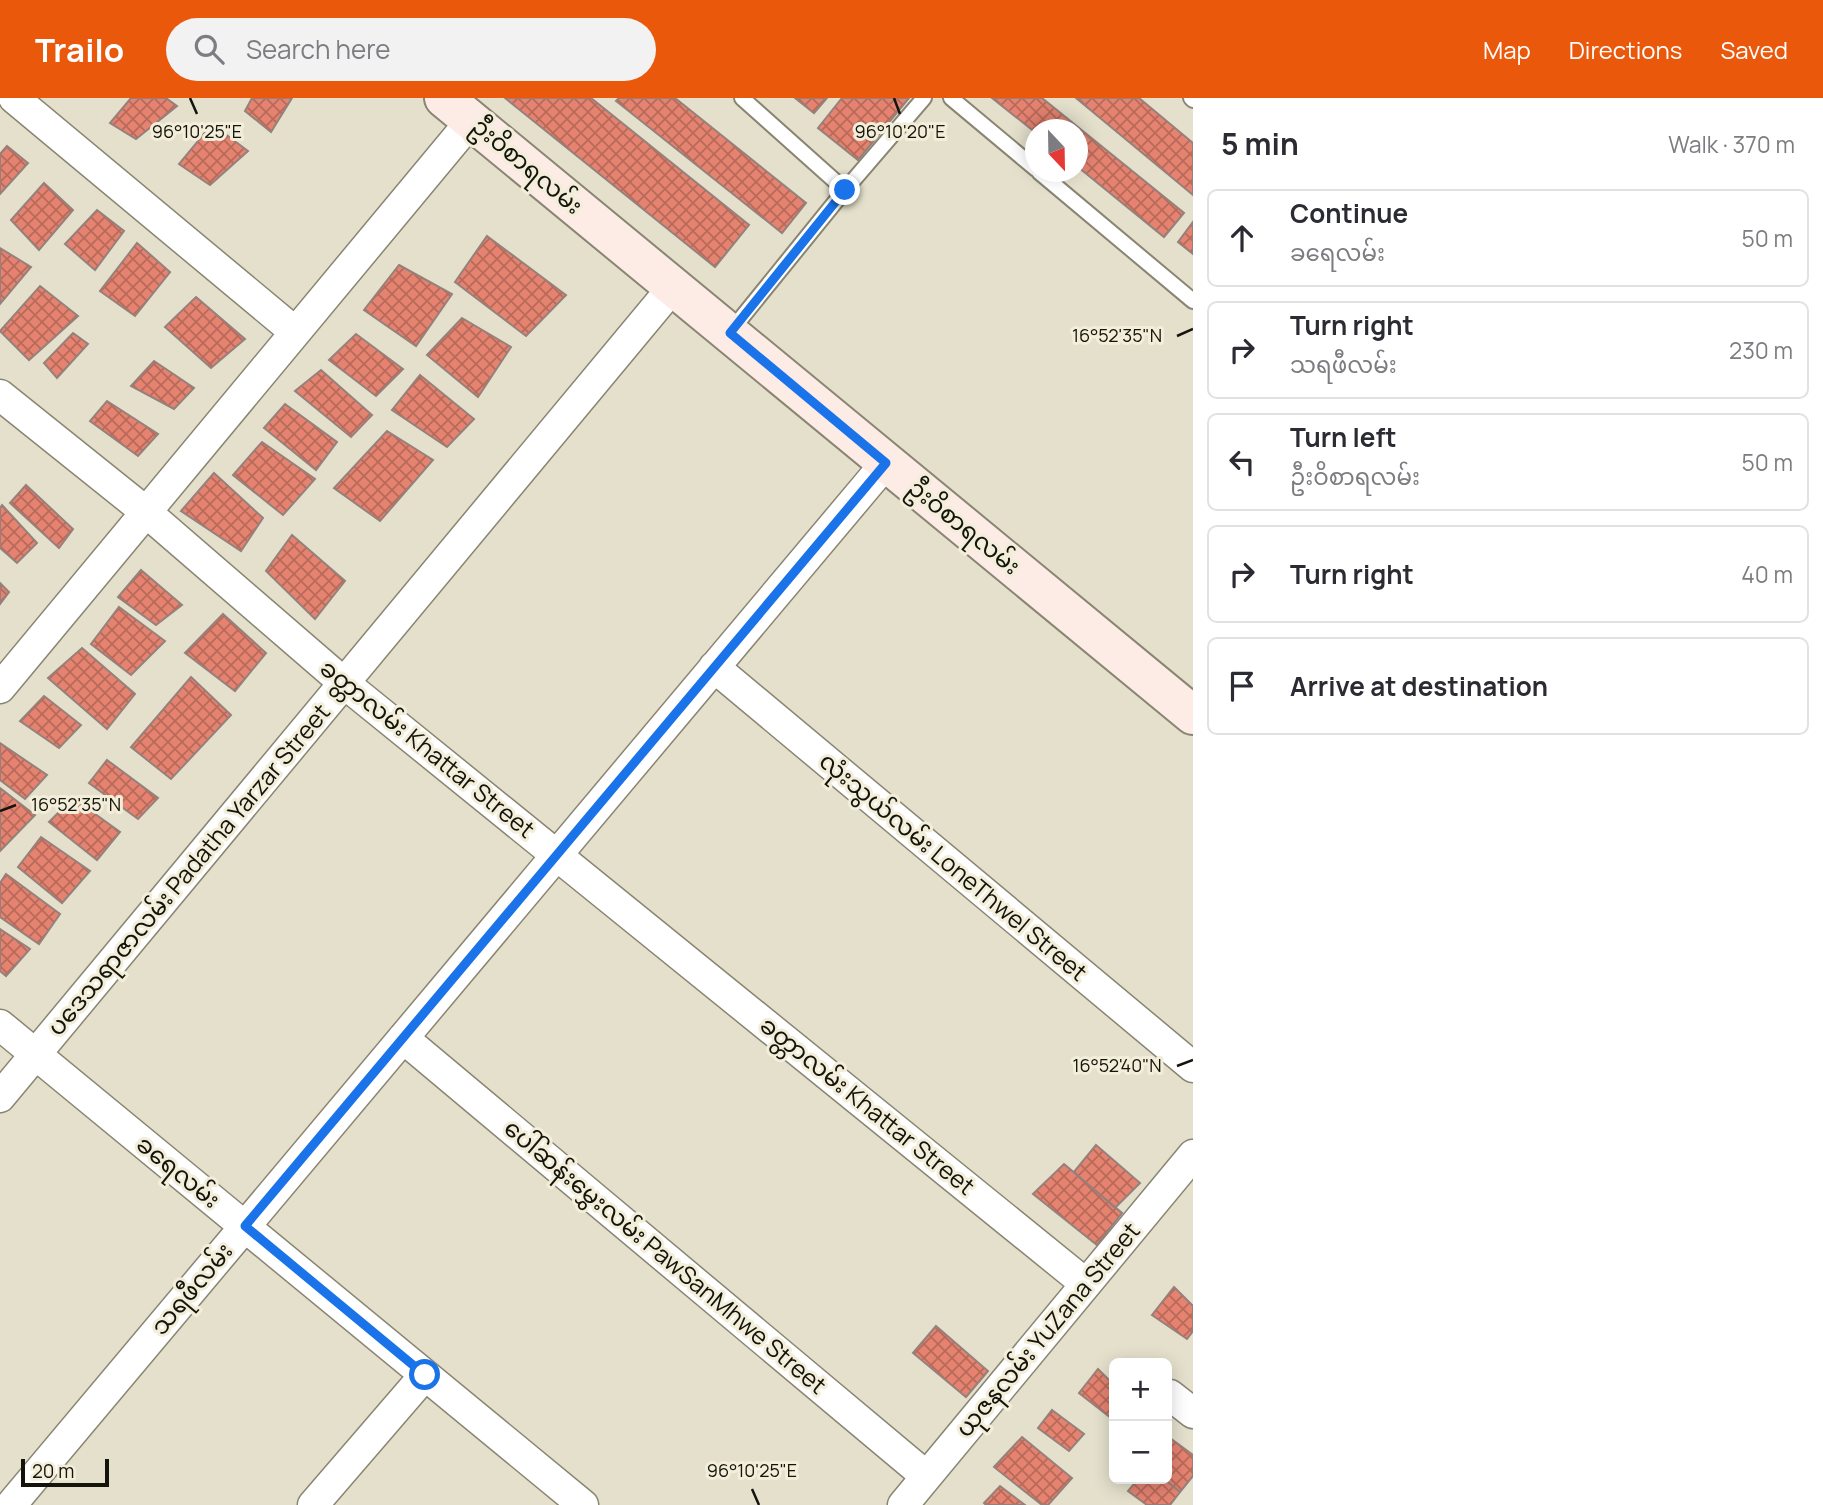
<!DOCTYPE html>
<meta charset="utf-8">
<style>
:root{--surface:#fff;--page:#f2f2f3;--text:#2b2b33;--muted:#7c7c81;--line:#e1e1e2;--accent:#ea580c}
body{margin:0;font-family:Manrope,"Noto Sans Myanmar",sans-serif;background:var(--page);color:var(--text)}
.controls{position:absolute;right:21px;bottom:21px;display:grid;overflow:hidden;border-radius:10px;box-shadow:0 4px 18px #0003}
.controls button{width:63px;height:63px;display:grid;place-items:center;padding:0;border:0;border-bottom:2px solid var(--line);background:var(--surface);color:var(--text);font:35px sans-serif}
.compass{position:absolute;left:1025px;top:21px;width:63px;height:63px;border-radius:50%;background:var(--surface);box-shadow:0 4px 18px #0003;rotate:158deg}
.scale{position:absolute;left:21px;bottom:18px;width:88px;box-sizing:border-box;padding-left:7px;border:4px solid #14130c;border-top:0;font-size:19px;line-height:24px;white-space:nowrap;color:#14130c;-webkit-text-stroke:5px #f2eed9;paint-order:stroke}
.stop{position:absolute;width:21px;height:21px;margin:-16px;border:5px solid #1a73e8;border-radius:50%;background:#fff}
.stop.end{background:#1a73e8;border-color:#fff;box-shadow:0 2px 7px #0008}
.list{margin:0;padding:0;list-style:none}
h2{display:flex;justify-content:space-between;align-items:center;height:91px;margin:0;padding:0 28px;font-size:30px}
h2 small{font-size:23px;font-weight:400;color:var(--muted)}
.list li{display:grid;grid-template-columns:46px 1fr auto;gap:21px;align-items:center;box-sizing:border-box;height:98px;margin:0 14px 14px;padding:0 14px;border:2px solid var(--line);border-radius:10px}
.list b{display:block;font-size:26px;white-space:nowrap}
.list p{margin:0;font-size:23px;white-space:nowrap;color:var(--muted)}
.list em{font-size:23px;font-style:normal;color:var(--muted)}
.icon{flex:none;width:38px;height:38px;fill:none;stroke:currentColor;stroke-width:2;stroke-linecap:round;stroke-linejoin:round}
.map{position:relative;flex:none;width:1193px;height:1407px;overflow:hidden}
header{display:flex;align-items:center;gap:42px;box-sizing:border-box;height:98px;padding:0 35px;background:var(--accent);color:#fff}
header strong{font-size:33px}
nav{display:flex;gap:38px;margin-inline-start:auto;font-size:24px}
.search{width:490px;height:63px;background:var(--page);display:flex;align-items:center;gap:18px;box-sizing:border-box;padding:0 24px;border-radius:38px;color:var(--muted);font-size:26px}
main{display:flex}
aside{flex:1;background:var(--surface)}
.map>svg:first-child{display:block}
.building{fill:url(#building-cross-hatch);stroke:#96807c;stroke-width:2}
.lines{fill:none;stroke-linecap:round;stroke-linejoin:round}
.service-casing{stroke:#898572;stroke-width:18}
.minor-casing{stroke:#898572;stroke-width:33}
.secondary-casing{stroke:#898572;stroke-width:42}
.service{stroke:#fff;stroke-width:14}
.minor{stroke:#fff;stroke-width:30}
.secondary{stroke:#fdebe6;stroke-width:38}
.route{stroke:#1a73e8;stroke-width:9}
.ticks{fill:none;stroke:#14130c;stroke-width:2.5}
.labels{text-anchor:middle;stroke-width:6;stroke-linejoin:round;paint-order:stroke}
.street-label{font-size:24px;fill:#14130c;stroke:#f2eed9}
.ticks-label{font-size:18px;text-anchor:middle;fill:#14130c;stroke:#f2eed9;stroke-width:6;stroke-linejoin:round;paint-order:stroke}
</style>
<header>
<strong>Trailo</strong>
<div class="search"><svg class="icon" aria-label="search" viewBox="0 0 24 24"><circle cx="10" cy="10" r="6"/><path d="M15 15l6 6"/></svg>Search here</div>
<nav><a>Map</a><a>Directions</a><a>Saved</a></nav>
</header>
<main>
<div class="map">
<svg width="1193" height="1407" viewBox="0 0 1193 1407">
<defs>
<pattern id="building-cross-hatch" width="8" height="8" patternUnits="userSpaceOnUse" patternTransform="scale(1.75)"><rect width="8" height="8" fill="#e58370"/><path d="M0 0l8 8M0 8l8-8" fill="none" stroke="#b86a5a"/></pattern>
</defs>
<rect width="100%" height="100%" fill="#e4e0cc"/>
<path class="building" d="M131,0h35l11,8 -41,33 -26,-16z
M252,0h40l-21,34 -26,-21z
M505,0h86l158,127 -34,42z
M619,0h56l131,105 -24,30 -166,-132z
M795,0h32l-13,15z
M842,0h67l-51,62 -40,-32z
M992,0h50l142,115 -20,24 -86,-70v-37h-42v3z
M1076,0h63l54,45v52z
M212,26l36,27 -38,34 -31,-21z
M7,48l21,17 -28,31v-40z
M44,85l29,27 -34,40 -28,-30z
M97,112l27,21 -29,39 -30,-26z
M1193,124v32l-15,-12z
M487,138l79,59 -40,41 -71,-54z
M137,145l33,29 -35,44 -35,-25z
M0,150l31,19 -31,37z
M399,167l53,29 -36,52 -52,-36z
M40,188l38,30 -49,44 -29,-29z
M196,199l49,42 -34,29 -46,-41z
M462,220l49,29 -33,50 -51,-42z
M73,235l15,11 -31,34 -13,-15z
M356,236l47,35 -27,27 -47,-36z
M154,263l40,27 -20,21 -43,-23z
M321,272l51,45 -21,22 -56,-46z
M420,277l54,44 -27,28 -55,-37z
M107,303l51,33 -20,22 -48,-35z
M285,306l52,38 -21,28 -52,-42z
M387,333l46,29 -53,61 -46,-33z
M262,344l53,37 -32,36 -50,-40z
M214,375l49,45 -22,33 -60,-40z
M26,387l47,44 -14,19 -49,-45z
M2,407l35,38 -20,20 -17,-15v-40z
M292,437l53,46 -30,38 -49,-48z
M141,472l41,35 -26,20 -38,-28z
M0,485l9,9 -9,12z
M119,509l46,34 -34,34 -40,-31z
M223,516l43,39 -31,38 -50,-38z
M82,550l53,46 -28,35 -59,-51z
M191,579l40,38 -60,64 -40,-32z
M44,598l37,29 -22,23 -39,-27z
M0,645l47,32 -22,24 -25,-19z
M107,662l51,38 -20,21 -49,-36z
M0,690l35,27 -35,36z
M73,700l47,34 -23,28 -48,-38z
M41,739l49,34 -28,32 -44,-36z
M6,776l54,40 -21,30 -39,-27v-34z
M0,831l30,20 -24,27 -6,-5z
M1096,1047l44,38 -25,25 -41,-36z
M1064,1066l58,49 -25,32 -64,-51z
M1174,1189l19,19v25l-6,8 -35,-24z
M936,1228l52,45 -22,26 -53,-44z
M1098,1271l16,16v28l-3,5 -32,-25z
M1052,1312l32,24 -15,17 -31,-23z
M1022,1339l50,41 -24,27h-6l-48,-38z
M1170,1340l23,17v21l-13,16 -16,-13h3v-37z
M1138,1381h26l16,13 -10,13h-23l-19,-14z
M1000,1388l25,19h-39l-2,-2z"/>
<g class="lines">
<defs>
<path id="service" d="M742,0l103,92
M951,0l85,71
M1191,0l2,2
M1039,74l154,129
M730,234l115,-142 79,-92"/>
<path id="minor" d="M14,0l281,234
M0,297l146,117 198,171 742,601
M714,569l479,400
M0,590l471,-567
M0,927l583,480
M403,940l523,438
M0,999l673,-810
M1170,1297l23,18
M11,1407l875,-1042
M313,1407l112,-130
M903,1407l290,-350"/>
<path id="secondary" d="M444,0l749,617"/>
</defs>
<use href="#service" class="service-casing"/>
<use href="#minor" class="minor-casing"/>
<use href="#secondary" class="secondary-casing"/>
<use href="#service" class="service"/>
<use href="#minor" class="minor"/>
<use href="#secondary" class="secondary"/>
</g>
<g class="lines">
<path class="route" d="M425,1277l-180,-149 641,-763 -156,-130 115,-143"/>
</g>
<path class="ticks" d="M190,0l7,16M894,0l6,16M1177,238l16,-7M0,713l16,-6M1177,968l16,-6M752,1391l7,16"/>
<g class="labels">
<g class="street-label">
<text transform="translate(527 68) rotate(40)" y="8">ဦးဝိစာရလမ်း</text>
<text transform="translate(964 429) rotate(39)" y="8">ဦးဝိစာရလမ်း</text>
<text transform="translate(427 651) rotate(39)" y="8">ခတ္တာလမ်း Khattar Street</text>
<text transform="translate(953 769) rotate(40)" y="8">လုံးသွယ်လမ်း LoneThwel Street</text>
<text transform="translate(189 772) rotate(-50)" y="8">ပဒေသရာဇာလမ်း Padatha Yarzar Street</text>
<text transform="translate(867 1008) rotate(39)" y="8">ခတ္တာလမ်း Khattar Street</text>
<text transform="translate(178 1074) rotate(39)" y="8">ခရေလမ်း</text>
<text transform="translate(665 1159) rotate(40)" y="8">ပေါ်ဆန်းမွှေးလမ်း PawSanMhwe Street</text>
<text transform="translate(192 1191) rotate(-50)" y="8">သရဖီလမ်း</text>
<text transform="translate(1048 1232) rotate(-50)" y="8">ယုဇနလမ်း YuZana Street</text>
</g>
</g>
<g class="ticks-label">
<text x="197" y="40">96°10'25"E</text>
<text x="900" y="40">96°10'20"E</text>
<text x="1117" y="244">16°52'35"N</text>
<text x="76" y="713">16°52'35"N</text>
<text x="1117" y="974">16°52'40"N</text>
<text x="752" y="1379">96°10'25"E</text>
</g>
</svg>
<div class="controls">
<button>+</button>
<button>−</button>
</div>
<svg class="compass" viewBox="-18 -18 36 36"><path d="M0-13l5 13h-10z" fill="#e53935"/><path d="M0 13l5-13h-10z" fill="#7c7c81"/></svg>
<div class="scale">20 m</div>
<div class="stop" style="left:425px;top:1277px"></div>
<div class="stop end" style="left:845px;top:92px"></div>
</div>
<aside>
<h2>5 min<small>Walk · 370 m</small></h2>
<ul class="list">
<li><svg class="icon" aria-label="ahead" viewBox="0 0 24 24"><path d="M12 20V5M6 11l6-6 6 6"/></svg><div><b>Continue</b><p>ခရေလမ်း</p></div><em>50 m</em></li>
<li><svg class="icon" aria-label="right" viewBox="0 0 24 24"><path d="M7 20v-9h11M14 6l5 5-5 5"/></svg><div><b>Turn right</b><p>သရဖီလမ်း</p></div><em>230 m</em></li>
<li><svg class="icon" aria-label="left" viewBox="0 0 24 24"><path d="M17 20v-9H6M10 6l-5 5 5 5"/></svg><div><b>Turn left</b><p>ဦးဝိစာရလမ်း</p></div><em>50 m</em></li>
<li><svg class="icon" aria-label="right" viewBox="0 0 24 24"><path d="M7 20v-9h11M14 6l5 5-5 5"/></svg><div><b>Turn right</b></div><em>40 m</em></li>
<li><svg class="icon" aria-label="arrive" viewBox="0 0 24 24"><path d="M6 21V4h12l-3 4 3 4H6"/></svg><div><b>Arrive at destination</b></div></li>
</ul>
</aside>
</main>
